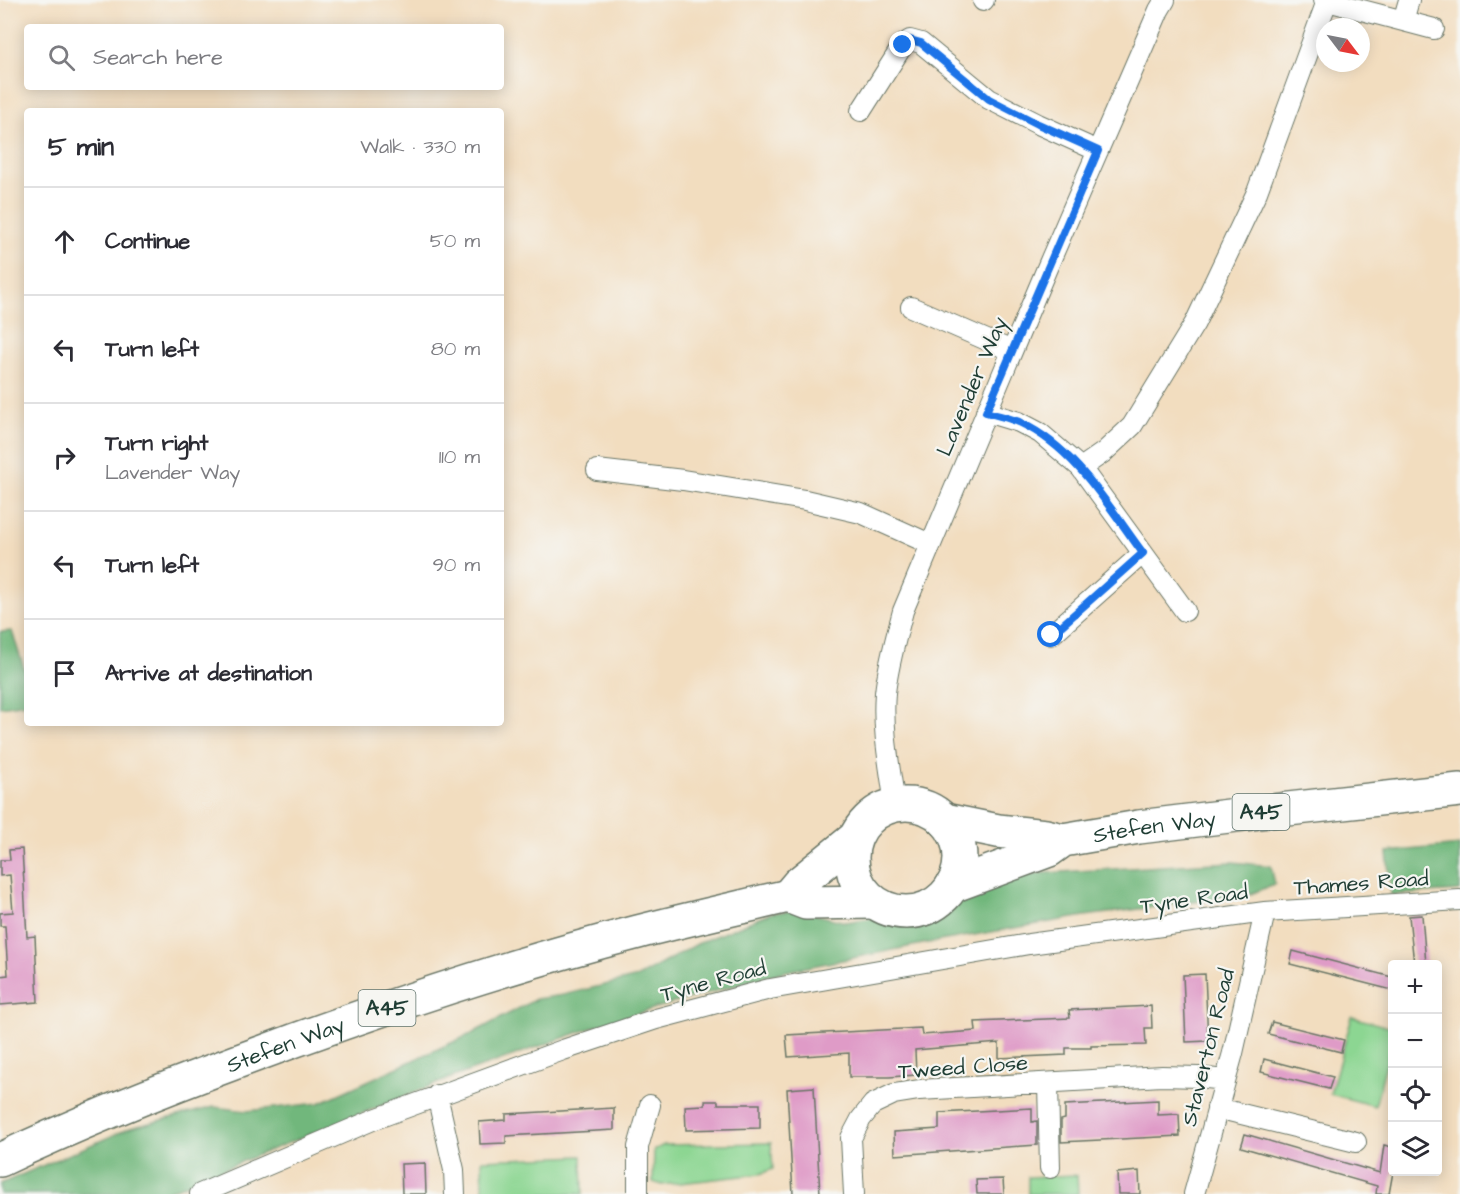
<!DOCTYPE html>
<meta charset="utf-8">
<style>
:root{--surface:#fff;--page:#f2f2f3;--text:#2b2b33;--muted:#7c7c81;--line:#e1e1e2}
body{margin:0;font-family:"Architects Daughter",sans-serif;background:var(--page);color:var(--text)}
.controls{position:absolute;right:18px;bottom:18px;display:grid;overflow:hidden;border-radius:6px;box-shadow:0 3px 15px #0003}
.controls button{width:54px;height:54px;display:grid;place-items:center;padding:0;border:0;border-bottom:2px solid var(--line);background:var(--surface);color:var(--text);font:30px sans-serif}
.compass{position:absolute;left:1316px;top:18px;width:54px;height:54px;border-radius:50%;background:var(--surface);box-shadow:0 3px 15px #0003;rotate:122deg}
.stop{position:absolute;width:18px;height:18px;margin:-14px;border:4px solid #1a73e8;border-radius:50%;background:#fff}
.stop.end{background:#1a73e8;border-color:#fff;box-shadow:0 2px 6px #0008}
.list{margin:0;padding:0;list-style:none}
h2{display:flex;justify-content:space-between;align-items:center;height:78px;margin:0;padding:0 24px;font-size:26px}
h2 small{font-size:20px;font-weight:400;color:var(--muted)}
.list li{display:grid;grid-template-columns:39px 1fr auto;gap:18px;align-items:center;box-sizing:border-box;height:108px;padding:0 24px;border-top:2px solid var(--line)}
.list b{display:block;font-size:22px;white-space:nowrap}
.list p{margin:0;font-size:20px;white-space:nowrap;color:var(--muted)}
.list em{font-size:20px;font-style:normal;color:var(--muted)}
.icon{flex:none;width:33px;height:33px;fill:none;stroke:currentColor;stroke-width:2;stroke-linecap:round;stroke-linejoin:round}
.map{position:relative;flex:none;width:1460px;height:1194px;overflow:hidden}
.search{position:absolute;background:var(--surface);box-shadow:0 3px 15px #0003;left:24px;top:24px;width:480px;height:66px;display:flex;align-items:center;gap:15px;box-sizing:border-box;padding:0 21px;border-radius:6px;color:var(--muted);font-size:22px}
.panel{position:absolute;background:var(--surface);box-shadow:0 3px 15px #0003;left:24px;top:108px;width:480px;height:618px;border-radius:6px}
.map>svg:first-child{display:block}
.green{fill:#8cd692;stroke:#568a63;stroke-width:1.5}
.forest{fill:#71b77c;stroke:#487a58;stroke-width:1.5}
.building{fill:#df9bc7}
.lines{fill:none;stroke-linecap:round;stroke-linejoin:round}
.street-casing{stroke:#697565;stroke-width:22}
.highway-casing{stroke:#697565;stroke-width:36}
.street{stroke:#fff;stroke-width:20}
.highway{stroke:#fff;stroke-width:33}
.route{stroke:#1a73e8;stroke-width:8}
.labels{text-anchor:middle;stroke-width:4.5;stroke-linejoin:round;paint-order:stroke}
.shield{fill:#f6f6f2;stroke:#60746d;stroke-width:1.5}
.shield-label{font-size:21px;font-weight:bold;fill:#1f3d34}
.street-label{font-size:22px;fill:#1f3d34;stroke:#f6f6f2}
</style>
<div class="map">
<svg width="1460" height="1194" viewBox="0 0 1460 1194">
<rect width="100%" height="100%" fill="#f6f6f2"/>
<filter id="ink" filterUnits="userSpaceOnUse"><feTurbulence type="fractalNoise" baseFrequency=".0167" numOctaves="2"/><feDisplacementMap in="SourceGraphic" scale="12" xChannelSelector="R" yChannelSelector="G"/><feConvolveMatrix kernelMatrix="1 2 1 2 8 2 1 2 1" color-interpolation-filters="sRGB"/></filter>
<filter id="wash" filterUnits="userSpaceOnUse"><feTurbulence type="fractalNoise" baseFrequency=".008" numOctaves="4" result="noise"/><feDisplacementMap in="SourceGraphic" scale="24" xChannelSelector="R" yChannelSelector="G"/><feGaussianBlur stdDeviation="1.35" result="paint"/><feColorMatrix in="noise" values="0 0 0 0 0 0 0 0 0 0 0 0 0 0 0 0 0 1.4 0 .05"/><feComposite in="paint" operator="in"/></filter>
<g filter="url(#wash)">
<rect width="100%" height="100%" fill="#f2ddbf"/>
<path class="green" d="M1352,1017l40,11v13l-17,65 -45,-12z
M771,1143l2,26 -13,5 -98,11 -9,-3 1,-32 10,-5z
M582,1156l1,38h-100l-1,-34z
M1077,1175l1,19h-50v-17z"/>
<path class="forest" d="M12,631l15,47v25l-27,4v-75z
M1460,845v46l-69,4 -4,-43z
M1232,862l39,4 4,18 -27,11 -163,21 -157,27 -146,29 -171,49 -158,56 -292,117h-161v-10l130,-56 84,-21 33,4 72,-8 152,-69 65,-35 27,-4 75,-18 61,-34 72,-30 26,-3 49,12 93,-15 28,-31 42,-1z"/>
<g id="blocks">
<path class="building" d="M22,849l5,88 8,-1 3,66 -38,3v-29l8,-1 -3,-49h-5v-13l13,-1 -3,-37 -10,1v-16h10l-1,-10z
M1422,915l4,49h-12l-5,-48z
M1293,951l99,26v13l-102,-26z
M1205,974l3,67 -22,1 -3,-67z
M1151,1006l1,22h-7l1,17 -55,1v2h-25v7l-67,3v-15l-84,7 1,25 -27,2h-40v-24l-61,4 -2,-22 135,-7 1,7 54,-4 -1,-9 95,-4 -1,-8z
M1272,1022l72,18 -3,12 -73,-18z
M1264,1059l69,18 -4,12 -68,-17z
M814,1087l6,107h-27l-6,-105z
M1158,1100v15l21,-1 1,22 -119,6v-22l4,-1v-14z
M705,1101h13v3h42v24l-74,2 -1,-24 20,-1z
M614,1108v22l-108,6v7l-26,1 -1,-22 27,-2v-6z
M1032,1108v14l5,-1v24l-142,10 -1,-23 45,-3v-16z
M1245,1134l135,39 4,-28 8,2 1,25 -4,22h-13l1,-8 -136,-39z
M425,1163l1,31h-24l-1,-30z
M1139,1171l1,23h-22l-1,-21z
M1003,1179l1,15h-27l-1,-14z"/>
</g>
</g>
<g filter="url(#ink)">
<use href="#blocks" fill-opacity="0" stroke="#697565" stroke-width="1.5"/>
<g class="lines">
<defs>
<path id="street" d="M1324,0l110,29
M983,1l1,-1
M1403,21l6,-21
M861,111l42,-66 7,-5 11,3 68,56 49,25 60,27
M911,307l101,44
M986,412l33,10 21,11 41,35 104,143
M1081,468l23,-16 28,-26 63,-103 62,-131 70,-191
M597,470l86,10 122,20 56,13 69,31
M1051,635l92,-82
M895,805c-5,-37 -13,-74 -10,-112 3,-28 11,-55 18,-82l144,-343 112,-258 6,-10
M1048,1084l2,84
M437,1095l17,75 1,24
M1217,1108l139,34
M200,1194l175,-75 188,-69 93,-31 114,-30 259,-45 236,-32 195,-12
M638,1194v-47l12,-42
M854,1194l-3,-56 10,-19 12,-15 21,-10 25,-4 243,-14 36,1 27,3
M1194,1194l39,-141 32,-141"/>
<g id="highway">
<circle cx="906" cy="858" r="54"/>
<path d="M944,820l54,11 48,5 17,4"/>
<path id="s1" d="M952,886l97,-36 14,-10 76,-13 131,-16 190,-21"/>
<path d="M788,896l10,-12 58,-47"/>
<path id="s2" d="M0,1160c80,-38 163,-71 247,-102 128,-48 259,-92 391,-126 50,-13 100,-24 150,-36l18,7 67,-1"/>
</g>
</defs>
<use href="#street" class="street-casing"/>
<use href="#highway" class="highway-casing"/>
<use href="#street" class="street"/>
<use href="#highway" class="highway"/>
</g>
</g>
<g class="lines" filter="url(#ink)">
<path class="route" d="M903,45l7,-5 11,3 68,56 49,25 60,27 -112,261c12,4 25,6 35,11 55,26 87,83 122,130l-92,82"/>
</g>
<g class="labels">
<g class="shield">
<rect x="1232.5" y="794" width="57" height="36" rx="4.5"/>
<rect x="358.5" y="990" width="57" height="36" rx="4.5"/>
</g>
<g class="shield-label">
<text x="1261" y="819">A45</text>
<text x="387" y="1015">A45</text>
</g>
<g class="street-label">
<text transform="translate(971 386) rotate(-67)" y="8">Lavender Way</text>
<text dy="8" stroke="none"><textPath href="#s1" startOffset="213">Stefen Way</textPath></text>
<text transform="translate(1361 882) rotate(-4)" y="8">Thames Road</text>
<text transform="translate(1194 898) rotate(-8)" y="8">Tyne Road</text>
<text transform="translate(713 980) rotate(-15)" y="8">Tyne Road</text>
<text dy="8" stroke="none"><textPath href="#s2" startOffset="308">Stefen Way</textPath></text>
<text transform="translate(1207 1047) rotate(-76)" y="8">Staverton Road</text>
<text transform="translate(963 1066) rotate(-4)" y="8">Tweed Close</text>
</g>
</g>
</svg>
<div class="controls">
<button>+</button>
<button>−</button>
<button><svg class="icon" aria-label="locate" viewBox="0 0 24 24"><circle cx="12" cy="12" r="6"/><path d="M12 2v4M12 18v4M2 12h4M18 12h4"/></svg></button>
<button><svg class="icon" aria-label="layers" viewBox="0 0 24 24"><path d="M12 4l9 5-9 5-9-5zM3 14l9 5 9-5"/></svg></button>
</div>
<svg class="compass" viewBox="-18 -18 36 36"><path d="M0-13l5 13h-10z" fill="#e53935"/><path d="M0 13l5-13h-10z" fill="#7c7c81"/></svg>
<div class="stop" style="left:1051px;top:635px"></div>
<div class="stop end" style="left:903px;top:45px"></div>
<div class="search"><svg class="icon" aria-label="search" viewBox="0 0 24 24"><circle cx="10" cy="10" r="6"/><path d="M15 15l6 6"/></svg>Search here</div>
<section class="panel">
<h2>5 min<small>Walk · 330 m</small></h2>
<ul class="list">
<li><svg class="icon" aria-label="ahead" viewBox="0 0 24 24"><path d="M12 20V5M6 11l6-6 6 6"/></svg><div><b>Continue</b></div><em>50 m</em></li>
<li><svg class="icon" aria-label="left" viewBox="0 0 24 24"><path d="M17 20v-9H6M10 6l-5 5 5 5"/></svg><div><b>Turn left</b></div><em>80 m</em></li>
<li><svg class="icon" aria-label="right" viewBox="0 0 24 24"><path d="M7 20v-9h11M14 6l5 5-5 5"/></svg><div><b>Turn right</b><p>Lavender Way</p></div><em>110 m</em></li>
<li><svg class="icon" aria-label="left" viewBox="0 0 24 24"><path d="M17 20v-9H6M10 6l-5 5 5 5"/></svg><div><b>Turn left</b></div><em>90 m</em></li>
<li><svg class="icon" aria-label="arrive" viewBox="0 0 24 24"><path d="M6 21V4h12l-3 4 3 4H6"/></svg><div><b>Arrive at destination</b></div></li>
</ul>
</section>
</div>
